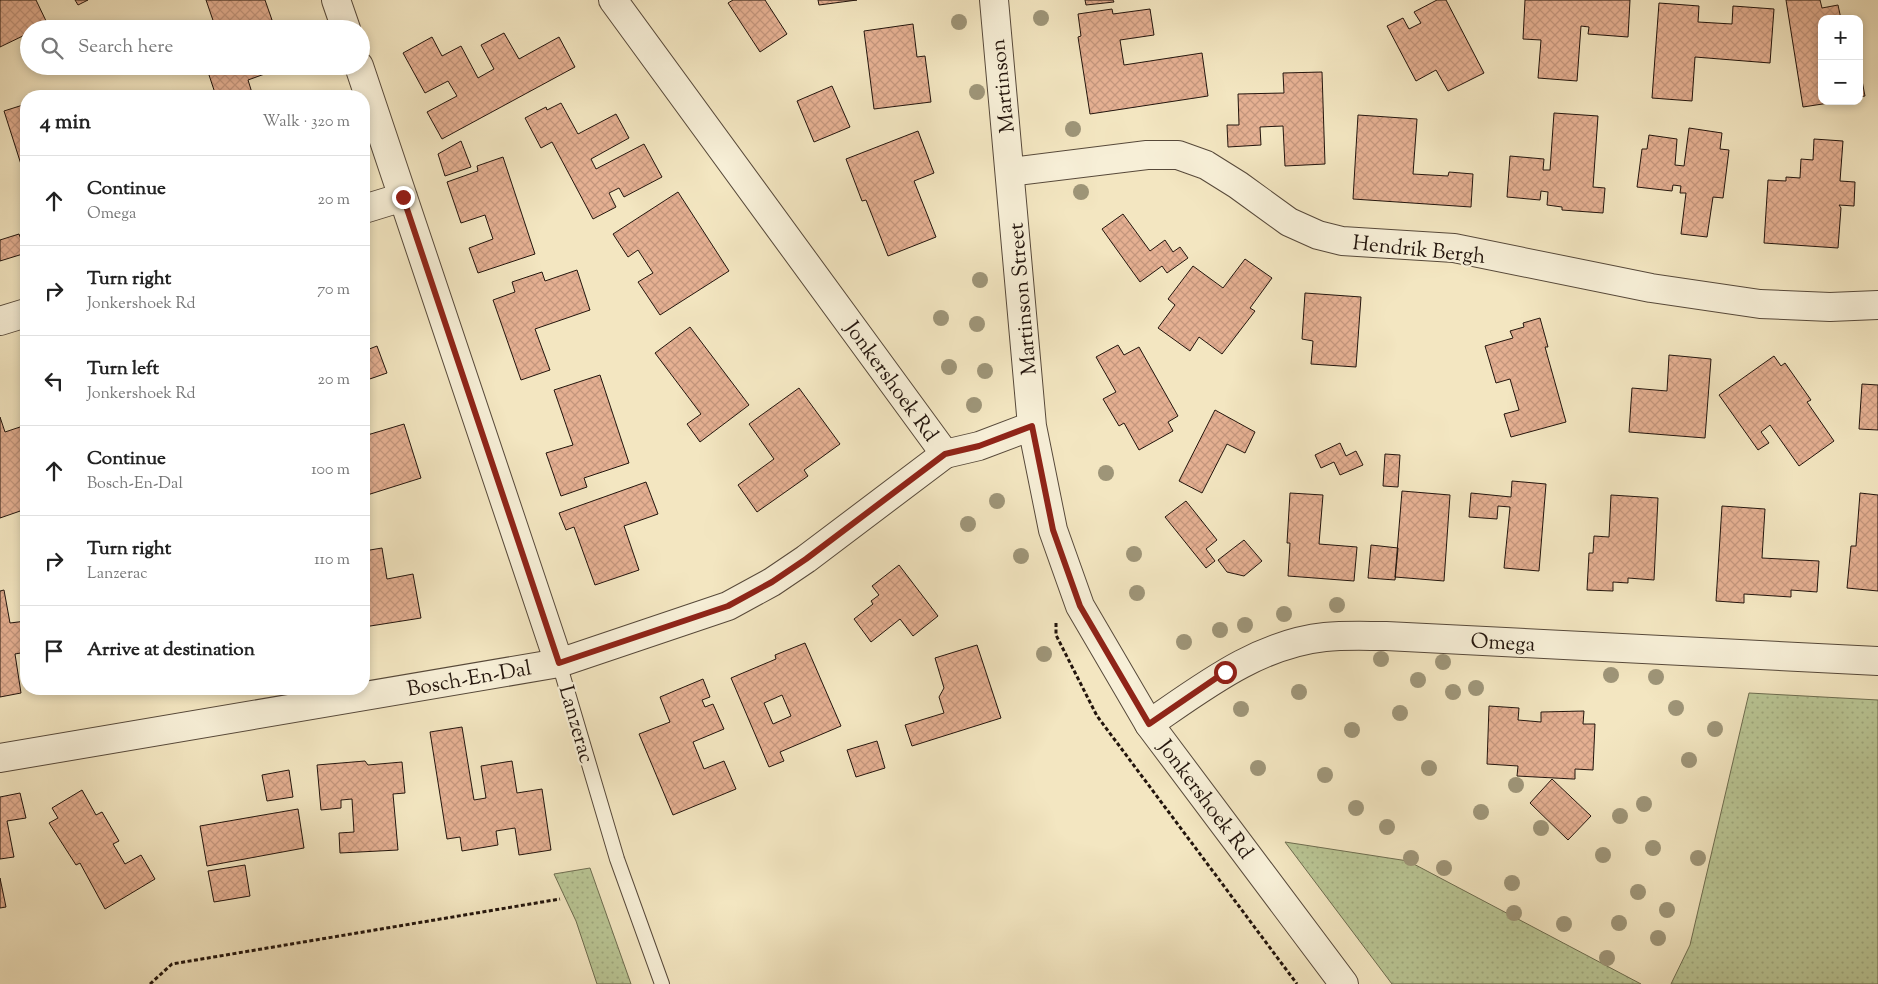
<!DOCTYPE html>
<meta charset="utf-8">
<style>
:root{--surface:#fff;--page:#f6f6f6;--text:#222;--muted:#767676;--line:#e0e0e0}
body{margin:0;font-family:"Sorts Mill Goudy",serif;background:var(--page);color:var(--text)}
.controls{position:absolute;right:15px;top:15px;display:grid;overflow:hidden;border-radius:10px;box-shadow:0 2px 8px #0003}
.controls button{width:45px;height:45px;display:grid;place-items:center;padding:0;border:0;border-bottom:1px solid var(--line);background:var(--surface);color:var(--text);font:25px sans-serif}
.stop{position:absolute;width:15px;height:15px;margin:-11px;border:4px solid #8f2418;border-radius:50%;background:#fff}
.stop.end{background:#8f2418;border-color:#fff;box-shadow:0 1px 5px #0008}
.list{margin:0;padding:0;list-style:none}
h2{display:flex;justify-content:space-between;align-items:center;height:65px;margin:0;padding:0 20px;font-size:21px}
h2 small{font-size:16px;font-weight:400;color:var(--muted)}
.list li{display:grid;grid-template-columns:32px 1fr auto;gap:15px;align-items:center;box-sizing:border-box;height:90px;padding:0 20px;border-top:1px solid var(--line)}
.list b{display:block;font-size:19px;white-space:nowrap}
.list p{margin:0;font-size:16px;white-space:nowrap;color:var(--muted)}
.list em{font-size:16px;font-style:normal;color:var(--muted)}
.icon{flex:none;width:28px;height:28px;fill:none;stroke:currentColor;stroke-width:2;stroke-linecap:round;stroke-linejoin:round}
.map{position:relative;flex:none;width:1878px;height:984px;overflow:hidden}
.search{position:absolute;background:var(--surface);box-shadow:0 2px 8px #0003;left:20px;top:20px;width:350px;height:55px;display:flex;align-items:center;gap:12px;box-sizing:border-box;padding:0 18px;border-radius:28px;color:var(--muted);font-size:19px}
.panel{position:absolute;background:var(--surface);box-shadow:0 2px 8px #0003;left:20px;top:90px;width:350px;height:605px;border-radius:20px}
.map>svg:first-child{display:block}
.grass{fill:url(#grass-dots);stroke:#6e6d50}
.building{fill:url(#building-cross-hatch);stroke:#23150d;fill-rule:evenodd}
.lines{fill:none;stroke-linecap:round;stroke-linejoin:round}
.service-casing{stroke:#57493a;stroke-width:16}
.minor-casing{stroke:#57493a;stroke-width:30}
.tertiary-casing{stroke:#57493a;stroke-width:30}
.path{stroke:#23150d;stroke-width:3;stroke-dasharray:4 2.5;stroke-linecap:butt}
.service{stroke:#f7efd7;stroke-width:14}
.minor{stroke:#f7efd7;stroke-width:28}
.tertiary{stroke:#f7efd7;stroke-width:28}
.tree{fill:#9e9578}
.route{stroke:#8f2418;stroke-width:6}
.labels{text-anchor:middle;stroke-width:4.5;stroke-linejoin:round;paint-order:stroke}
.street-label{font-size:21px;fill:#23150d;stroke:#f7efd7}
</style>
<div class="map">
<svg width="1878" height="984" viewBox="0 0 1878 984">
<defs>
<pattern id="grass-dots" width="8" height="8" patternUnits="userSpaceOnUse" patternTransform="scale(1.25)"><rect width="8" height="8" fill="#b9c594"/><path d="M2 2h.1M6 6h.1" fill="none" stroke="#9fa87e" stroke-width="1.8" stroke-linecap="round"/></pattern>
<pattern id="building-cross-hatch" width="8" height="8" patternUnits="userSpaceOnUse" patternTransform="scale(1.25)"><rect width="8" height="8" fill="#e5b092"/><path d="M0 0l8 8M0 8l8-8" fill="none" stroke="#c4967d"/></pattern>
</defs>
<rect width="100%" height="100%" fill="#f3e6c1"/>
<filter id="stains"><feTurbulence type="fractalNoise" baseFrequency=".004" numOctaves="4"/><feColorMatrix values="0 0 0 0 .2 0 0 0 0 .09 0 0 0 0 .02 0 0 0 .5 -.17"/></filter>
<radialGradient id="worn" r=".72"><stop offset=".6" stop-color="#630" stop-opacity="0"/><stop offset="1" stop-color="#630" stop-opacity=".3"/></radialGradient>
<path class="grass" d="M1749,693l129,7v284h-207l19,-39z
M1285,842l123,19 233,123h-249z
M590,868l41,116h-34l-21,-63 -22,-47z"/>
<path class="building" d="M0,0h36l11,23 -18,6v4l-29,14z
M75,0h13l-10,5z
M206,0h59l7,20 -25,9h-31z
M733,0h32l22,34 -27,18 -32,-49z
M818,0h39l-38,5z
M1085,0h28l1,2 -28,3z
M1437,0h9l38,73 -36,18 -12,-21 -20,11 -29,-55 16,-8 6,11 12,-6 -7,-11z
M1525,0h105l-2,37 -40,-3 1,-7 -8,-1 -4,55 -39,-3 3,-38 -18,-1z
M1786,0h34l2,8 16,-3 3,14h-19v82h20l-39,6z
M1659,3l40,3 -1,16 34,2 1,-18 41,3 -4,54 -75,-6 -3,44 -40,-3z
M1112,9l1,5 37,-5 4,26 -34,5 4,25 78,-12 6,43 -118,18 -12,-77 3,-1 -3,-22z
M913,24l4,33 8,-1 6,46 -57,7 -10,-78z
M504,33l15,26 40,-22 16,30 -133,72 -15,-27 30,-16 -9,-15 -23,12 -22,-40 29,-16 10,19 19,-10 17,32 16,-9 -13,-24z
M1859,65l6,31 -6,1z
M206,66h78v1l-36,13 5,16h-37z
M1322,72l3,92 -40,2 -2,-40 -23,1 1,18 -33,2 -1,-22h12l-1,-31 46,-1 -1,-20z
M832,86l18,41 -36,15 -17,-41z
M64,91l1,5h-16z
M561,103l17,31 38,-20 13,24 -38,21 5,10 48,-25 18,33 -38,20 -5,-9 -10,5 7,14 -23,12 -41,-77 -11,6 -16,-30 21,-11 1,3z
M26,104v76l-22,-69z
M1554,113l44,3 -5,71 12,1 -2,25 -41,-3v-3l-15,-2 1,-13 -7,-1 -1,9 -33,-3 3,-41 34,3 -1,11h7z
M1358,115l59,4 -4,55 35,2 1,-4 24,2 -2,33 -118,-8z
M1689,128l33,5 -2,16 9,1 -6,48 -10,-1 -6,40 -26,-3 5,-41h-6l1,-7 -8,-1 -1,6 -35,-4 5,-38h5l2,-14 28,4 -2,26 9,1z
M918,131l16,42 -20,8 22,56 -48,19 -22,-56 -4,1 -16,-42z
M1814,139l29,2 -3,40 15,1 -1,24 -15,-1 2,3 -3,40 -74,-5 4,-63 18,1v-4l14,1 1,-19 12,1z
M461,141l10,26 -26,9 -7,-22z
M503,157l32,97 -57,19 -9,-25 24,-9 -8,-24 -24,8 -14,-41 31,-11 -1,-5z
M678,192l51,79 -69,44 -22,-33 15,-9 -15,-23 -10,7 -15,-23z
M1123,214l27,37 15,-11 8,12 7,-5 8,11 -21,15 -5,-7 -22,16 -38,-53z
M19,234l7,19 -26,8v-21z
M1245,259l27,19 -22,30 5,3 -33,43 -23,-17 -9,14 -32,-23 17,-23 -7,-6 25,-33 30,22z
M577,270l13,40 -55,19 15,41 -29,10 -28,-80 22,-8 -3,-10 30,-10 3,9z
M1305,293l56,4 -5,70 -45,-3 2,-23 -11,-2z
M1540,318l8,29h-3l21,75 -55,15 -7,-23 15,-4 -9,-31 -14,4 -11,-37 28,-8 -3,-7 14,-4 -1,-4z
M690,327l59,78 -49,37 -13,-18 14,-10 -46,-61z
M1118,345l6,10 15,-8 39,69 -10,6 5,9 -34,19 -15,-27 -5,3 -16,-27 13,-7 -20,-35z
M377,346l10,27 -23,8v-30z
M1669,355l42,4 -6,79 -76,-6 3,-44 35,3z
M1774,356l7,10 4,-3 26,37 -4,2 27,39 -35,25 -29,-41 -9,7 8,11 -11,7 -39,-55z
M600,375l29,88 -45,15 3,9 -26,9 -15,-43 27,-8 -19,-55z
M1862,384l16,1v45l-19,-1z
M799,388l41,56 -36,26 4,6 -51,36 -19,-27 36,-26 -25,-35z
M1215,410l40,22 -10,21 -18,-9 -25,49 -23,-12z
M0,417l5,15 21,-7v37l-2,1 2,6v40l-26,9z
M404,424l17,54 -57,18v-60z
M1340,443l6,13 10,-5 7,14 -23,10 -6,-13 -13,6 -6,-13z
M1385,454l15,1 -2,32 -15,-1z
M1512,481l34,3 -7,87 -35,-3 6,-61 -12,-1 -1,13 -28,-2 2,-24 40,4z
M646,482l12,32 -34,12 15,44 -44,15 -21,-58 -8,3 -7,-17z
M1402,491l48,4 -6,86 -49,-4z
M1290,493l33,2 -4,49 38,3 -3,34 -66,-5 2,-33h-3z
M1860,493l18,2v96l-31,-3 4,-42h5z
M1611,495l47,3 -4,82 -26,-2v5l-15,-1v9l-26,-1 2,-37h4l1,-17 15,1z
M1186,501l31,39 -11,9 9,12 -9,7 -41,-51z
M1722,506l43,3 -3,49 57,3 -2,31 -26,-2v7l-47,-3v9l-28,-2z
M1244,540l18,21 -18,15 -17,-4 -9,-12z
M1371,545l27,3 -3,32 -27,-2z
M382,548l5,31 26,-5 8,44 -57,9v-76z
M899,565l39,51 -25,20 -13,-17 -29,23 -17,-23 19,-15 -2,-3 8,-6 -7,-9z
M4,590l6,33 16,-2v31l-11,2 6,39 -21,4v-106z
M805,643l36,83 -61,26 4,9 -15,6 -38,-89 45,-19 -1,-4zM782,695l9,21 -18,8 -9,-21z
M977,645l24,73 -89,28 -7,-21 39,-12 -5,-16 5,-9 -9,-30z
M703,679l7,18 -8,3 3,7 8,-3 11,25 -31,13 11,27 20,-8 12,28 -63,26 -34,-81 31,-12 -10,-25z
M1489,706l30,2 -1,12 23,2v-10l43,-1 -1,13h12l-2,46 -18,-1v10h-2l-56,-3 1,-10 -31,-2z
M462,727l12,73 12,-2 -5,-32 31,-5 5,32 25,-4 9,61 -32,5 -4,-27 -19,3 2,14 -36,6 -2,-14 -13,2 -17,-107z
M877,741l8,27 -29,9 -9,-27z
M365,761l3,4 34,-3 3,31 -12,1 5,56 -58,3 -1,-20 15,-1 -2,-33 -11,1v8l-20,2 -4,-45z
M289,770l4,27 -26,4 -5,-26z
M1552,779l39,37 -23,24 -38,-37z
M82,790l14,25 6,-3 17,29 -6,3 12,20 16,-9 14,24 -50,30 -25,-46 -4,2 -27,-42 9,-5 -6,-10z
M20,793l6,25 -19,3 7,36 -14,2v-62z
M298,809l6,39 -97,18 -7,-40z
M245,865l5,31 -36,6 -6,-31z
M0,878l6,29 -6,1z"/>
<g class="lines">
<defs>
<path id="service" d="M559,663l58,196 45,125"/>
<path id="minor" d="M336,0l10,29
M359,66l200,597
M1010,172l137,-17h31l28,10 32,20 51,37 29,13 24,6 112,7 197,40 109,16 70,3 48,-2
M364,209l39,-12
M0,321l26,-8
M1149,724c54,-37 109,-80 176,-87 20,-2 41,-1 61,-1l492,25
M0,758l559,-95 169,-57 44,-24 34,-23 139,-105"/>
<path id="tertiary" d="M613,0l332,454 34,-8 53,-20
M994,0l38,426 21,104 27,76 69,118 195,260"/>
</defs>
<use href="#service" class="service-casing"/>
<use href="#minor" class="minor-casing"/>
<use href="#tertiary" class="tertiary-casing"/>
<path class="path" d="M1056,623v12l41,81 200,268
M150,984l22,-20 388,-65"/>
<use href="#service" class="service"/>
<use href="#minor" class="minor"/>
<use href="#tertiary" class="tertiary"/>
</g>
<g class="tree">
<circle cx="1041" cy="18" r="8"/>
<circle cx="959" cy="22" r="8"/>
<circle cx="977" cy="92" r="8"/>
<circle cx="1073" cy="129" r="8"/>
<circle cx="1081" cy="192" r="8"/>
<circle cx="980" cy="280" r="8"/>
<circle cx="941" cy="318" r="8"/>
<circle cx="977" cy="324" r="8"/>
<circle cx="949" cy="367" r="8"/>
<circle cx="985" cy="371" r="8"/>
<circle cx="974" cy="405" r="8"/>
<circle cx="1106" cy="473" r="8"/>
<circle cx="997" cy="501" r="8"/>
<circle cx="968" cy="524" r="8"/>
<circle cx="1134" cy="554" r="8"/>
<circle cx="1021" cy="556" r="8"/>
<circle cx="1137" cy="593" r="8"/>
<circle cx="1337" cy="605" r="8"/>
<circle cx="1284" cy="614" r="8"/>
<circle cx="1245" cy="625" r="8"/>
<circle cx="1220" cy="630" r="8"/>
<circle cx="1184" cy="642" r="8"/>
<circle cx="1044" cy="654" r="8"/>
<circle cx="1381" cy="659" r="8"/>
<circle cx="1443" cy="662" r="8"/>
<circle cx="1611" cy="675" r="8"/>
<circle cx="1656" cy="677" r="8"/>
<circle cx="1418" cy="680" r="8"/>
<circle cx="1476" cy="688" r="8"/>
<circle cx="1299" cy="692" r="8"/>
<circle cx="1453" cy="692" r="8"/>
<circle cx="1676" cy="708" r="8"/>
<circle cx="1241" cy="709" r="8"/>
<circle cx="1400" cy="713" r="8"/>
<circle cx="1715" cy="729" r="8"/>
<circle cx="1352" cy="730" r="8"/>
<circle cx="1689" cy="760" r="8"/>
<circle cx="1258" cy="768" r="8"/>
<circle cx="1429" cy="768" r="8"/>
<circle cx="1325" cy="775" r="8"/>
<circle cx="1516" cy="785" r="8"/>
<circle cx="1644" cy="804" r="8"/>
<circle cx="1356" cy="808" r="8"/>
<circle cx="1481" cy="812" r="8"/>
<circle cx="1620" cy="816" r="8"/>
<circle cx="1387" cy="827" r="8"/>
<circle cx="1541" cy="828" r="8"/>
<circle cx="1653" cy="848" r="8"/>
<circle cx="1603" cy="855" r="8"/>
<circle cx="1411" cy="858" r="8"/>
<circle cx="1698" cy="858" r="8"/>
<circle cx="1444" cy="868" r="8"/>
<circle cx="1512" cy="883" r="8"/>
<circle cx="1638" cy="892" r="8"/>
<circle cx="1667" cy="910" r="8"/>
<circle cx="1514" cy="913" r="8"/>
<circle cx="1619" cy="923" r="8"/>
<circle cx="1564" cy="924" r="8"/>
<circle cx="1658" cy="938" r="8"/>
<circle cx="1607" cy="958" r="8"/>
</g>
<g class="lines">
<path class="route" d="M403,197l156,466 169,-57 44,-24 34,-23 139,-105 34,-8 53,-20 21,104 27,76 69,118 76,-52"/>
</g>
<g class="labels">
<g class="street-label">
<text transform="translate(1002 86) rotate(-96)" y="7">Martinson</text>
<text transform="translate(1419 249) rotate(6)" y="7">Hendrik Bergh</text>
<text transform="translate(1022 299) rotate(-95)" y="7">Martinson Street</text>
<text transform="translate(892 381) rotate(54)" y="7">Jonkershoek Rd</text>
<text transform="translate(1503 642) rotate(3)" y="7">Omega</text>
<text transform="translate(469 678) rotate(-10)" y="7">Bosch-En-Dal</text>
<text transform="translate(577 724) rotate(74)" y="7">Lanzerac</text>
<text transform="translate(1206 799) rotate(53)" y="7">Jonkershoek Rd</text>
</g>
</g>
<rect width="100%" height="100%" filter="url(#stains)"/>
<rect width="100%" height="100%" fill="url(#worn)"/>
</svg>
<div class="controls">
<button>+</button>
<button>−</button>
</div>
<div class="stop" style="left:1225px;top:672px"></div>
<div class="stop end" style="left:403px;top:197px"></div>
<div class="search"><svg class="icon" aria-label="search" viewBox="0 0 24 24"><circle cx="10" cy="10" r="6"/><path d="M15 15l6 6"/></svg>Search here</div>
<section class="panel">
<h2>4 min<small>Walk · 320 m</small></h2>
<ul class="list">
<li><svg class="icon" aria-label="ahead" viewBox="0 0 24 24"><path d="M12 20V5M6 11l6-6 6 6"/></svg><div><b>Continue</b><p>Omega</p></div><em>20 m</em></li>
<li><svg class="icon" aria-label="right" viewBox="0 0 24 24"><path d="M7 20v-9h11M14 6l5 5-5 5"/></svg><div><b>Turn right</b><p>Jonkershoek Rd</p></div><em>70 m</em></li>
<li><svg class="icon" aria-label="left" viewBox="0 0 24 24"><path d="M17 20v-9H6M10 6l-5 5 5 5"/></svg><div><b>Turn left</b><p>Jonkershoek Rd</p></div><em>20 m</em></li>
<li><svg class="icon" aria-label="ahead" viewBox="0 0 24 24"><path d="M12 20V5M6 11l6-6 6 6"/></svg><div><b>Continue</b><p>Bosch-En-Dal</p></div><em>100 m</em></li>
<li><svg class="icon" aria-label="right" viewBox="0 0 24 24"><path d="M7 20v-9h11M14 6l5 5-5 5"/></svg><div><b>Turn right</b><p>Lanzerac</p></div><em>110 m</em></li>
<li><svg class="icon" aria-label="arrive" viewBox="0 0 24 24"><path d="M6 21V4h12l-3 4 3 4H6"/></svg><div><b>Arrive at destination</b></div></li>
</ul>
</section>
</div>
